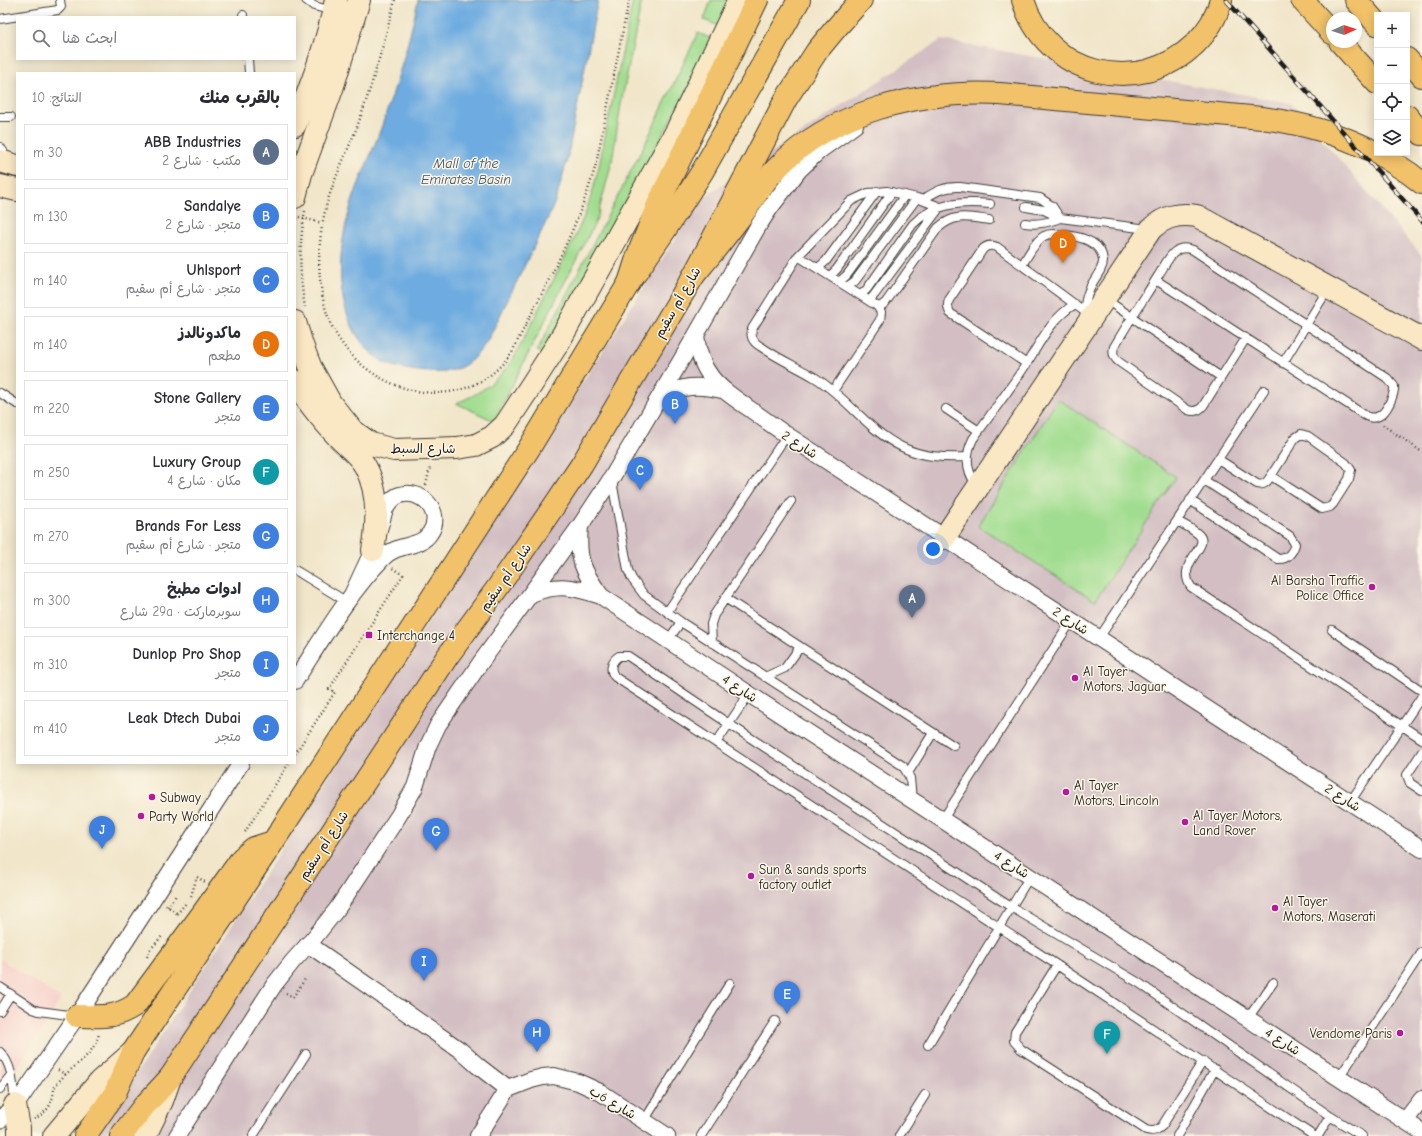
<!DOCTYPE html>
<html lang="ar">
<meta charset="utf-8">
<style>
:root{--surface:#fff;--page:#f2f2f3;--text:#2b2b33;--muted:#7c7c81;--line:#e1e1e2;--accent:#0f766e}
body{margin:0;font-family:"Comic Neue","Playpen Sans Arabic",sans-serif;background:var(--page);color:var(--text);direction:rtl}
.controls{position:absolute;right:12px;top:12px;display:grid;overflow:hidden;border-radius:0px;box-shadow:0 2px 10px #0003}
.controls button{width:36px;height:36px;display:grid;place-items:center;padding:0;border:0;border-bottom:1px solid var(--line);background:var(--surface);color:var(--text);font:20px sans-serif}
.compass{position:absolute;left:1326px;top:12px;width:36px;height:36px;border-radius:50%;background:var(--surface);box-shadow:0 2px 10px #0003;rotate:87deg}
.you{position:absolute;left:933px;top:549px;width:14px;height:14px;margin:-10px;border:3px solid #fff;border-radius:50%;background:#1a73e8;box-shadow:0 0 0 6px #1a73e833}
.badge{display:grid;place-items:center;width:26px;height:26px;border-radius:50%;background:var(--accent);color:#fff;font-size:13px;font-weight:700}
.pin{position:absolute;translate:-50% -33px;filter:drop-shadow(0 1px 2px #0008)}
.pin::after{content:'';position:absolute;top:21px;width:14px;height:12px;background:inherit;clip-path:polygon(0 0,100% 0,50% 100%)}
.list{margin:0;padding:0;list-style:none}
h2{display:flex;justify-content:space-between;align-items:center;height:52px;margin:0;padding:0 16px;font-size:17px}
h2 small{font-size:13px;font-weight:400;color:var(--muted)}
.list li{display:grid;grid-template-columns:26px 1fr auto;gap:12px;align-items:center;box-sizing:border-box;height:56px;margin:0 8px 8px;padding:0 8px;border:1px solid var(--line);border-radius:0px}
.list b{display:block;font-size:15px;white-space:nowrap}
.list p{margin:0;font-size:13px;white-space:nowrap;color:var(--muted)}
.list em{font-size:13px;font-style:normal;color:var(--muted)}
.icon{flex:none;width:22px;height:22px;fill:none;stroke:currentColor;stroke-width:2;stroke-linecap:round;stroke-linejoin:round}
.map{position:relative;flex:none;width:1422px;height:1136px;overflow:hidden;direction:ltr}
.search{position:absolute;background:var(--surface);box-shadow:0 2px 10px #0003;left:16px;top:16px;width:280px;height:44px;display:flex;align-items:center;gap:10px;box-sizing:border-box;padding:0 14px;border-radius:0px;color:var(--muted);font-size:15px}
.panel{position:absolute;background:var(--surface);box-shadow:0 2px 10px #0003;left:16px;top:72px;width:280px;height:692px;border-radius:0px;direction:rtl}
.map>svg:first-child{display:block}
.built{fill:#f7d0cc}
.industrial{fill:#d2bec3}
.green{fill:#a1dd90;stroke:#5e7c56}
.water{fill:#6dabe0;stroke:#44647e}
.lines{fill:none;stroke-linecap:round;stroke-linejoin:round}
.lane-casing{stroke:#3c3a36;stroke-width:10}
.street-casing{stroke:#3c3a36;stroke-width:18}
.secondary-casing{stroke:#3c3a36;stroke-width:24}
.primary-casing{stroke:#3c3a36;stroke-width:24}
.highway-casing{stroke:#3c3a36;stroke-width:24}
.path{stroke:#3c3a36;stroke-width:2.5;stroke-dasharray:1 3;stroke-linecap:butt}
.lane{stroke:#fff;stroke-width:8}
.street{stroke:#fff;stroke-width:16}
.secondary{stroke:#fae7c3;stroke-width:22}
.primary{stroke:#f2c26a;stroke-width:22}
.highway{stroke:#f2c26a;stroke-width:22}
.rail-casing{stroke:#1c1c1c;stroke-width:4.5}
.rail{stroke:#fcf5e5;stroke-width:3;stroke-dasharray:9;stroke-linecap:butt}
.poi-dot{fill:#b5179e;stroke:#fcf5e5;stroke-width:1.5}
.labels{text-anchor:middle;stroke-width:3;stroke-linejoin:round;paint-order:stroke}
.street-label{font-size:13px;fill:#1c1c1c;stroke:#fcf5e5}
.poi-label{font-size:13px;fill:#1c1c1c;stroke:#fcf5e5;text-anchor:start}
.water-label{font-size:14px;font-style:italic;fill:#3c556a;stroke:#fcf5e5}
</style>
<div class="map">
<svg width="1422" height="1136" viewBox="0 0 1422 1136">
<rect width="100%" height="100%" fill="#fcf5e5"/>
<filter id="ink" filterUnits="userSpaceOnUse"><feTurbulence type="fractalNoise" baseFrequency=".025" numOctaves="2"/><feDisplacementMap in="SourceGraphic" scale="8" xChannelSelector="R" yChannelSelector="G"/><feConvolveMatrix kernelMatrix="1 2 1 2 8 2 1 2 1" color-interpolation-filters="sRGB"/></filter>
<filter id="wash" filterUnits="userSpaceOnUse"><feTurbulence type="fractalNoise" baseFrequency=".012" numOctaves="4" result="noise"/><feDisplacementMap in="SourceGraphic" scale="16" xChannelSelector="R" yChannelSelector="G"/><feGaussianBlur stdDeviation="0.9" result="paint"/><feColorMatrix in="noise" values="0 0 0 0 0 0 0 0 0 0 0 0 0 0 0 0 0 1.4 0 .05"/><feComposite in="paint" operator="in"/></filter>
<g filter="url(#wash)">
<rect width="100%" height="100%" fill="#f1e6ca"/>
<path class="built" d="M0,959l61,40 -61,96z"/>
<path class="industrial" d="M941,40l350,63 131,153v880h-1326l605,-937z"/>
<path class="green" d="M633,0h9l-21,104 -9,57 -15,58 -103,202 -38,-18c25,-9 44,-24 59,-47l60,-119 10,-23 8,-24 6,-24z
M711,0h21l-11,27 -17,-7z
M698,33l17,7 -173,314 -5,-3 109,-209z
M1058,399l118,78 -81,124 -117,-75z"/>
<path class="water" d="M418,0h180l-31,160 -10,37 -7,17 -61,124c-14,23 -30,37 -59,34 -16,-1 -32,-3 -47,-10 -8,-5 -14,-11 -20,-18 -28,-36 -26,-87 -15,-128 7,-28 22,-58 32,-85 15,-42 29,-87 38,-131z"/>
</g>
<g filter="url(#ink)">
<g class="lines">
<defs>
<path id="lane" d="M306,0l8,6 19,5
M243,15v2
M0,19l58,-9 3,-3 -1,-7
M248,59l1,14
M0,117h11
M0,147l3,4
M922,200c13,-8 22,-14 38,-13l80,11 12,8 8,12
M1026,207l18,3 16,8 88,11
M1025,223c13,2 23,0 35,-5
M798,256l79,50 4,6 -1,8 -47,71
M1022,265c6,-9 13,-24 22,-29 6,-3 12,-2 18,-1 16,1 39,5 41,25 1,9 -11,21 -14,30 -3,7 -4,14 -5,21
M818,268l8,-7 51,-70
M830,276l7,-7 55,-77
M1156,280c70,45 140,91 210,136 4,2 9,2 13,0 8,-4 16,-22 15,-30l-7,-8 -194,-128c-6,-2 -12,-3 -17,1 -8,5 -13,18 -18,25 -15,24 -30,47 -44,71 -2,7 0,11 5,15l69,48c6,2 11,1 15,-4l43,-68
M839,282l8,-7 58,-80
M847,287l8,-6 62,-83
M861,295l6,-6 46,-65c21,-21 49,-23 77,-20
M1105,299l116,78
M869,301l6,-7 65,-87 -23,-9 -30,-7 -19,2 -17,8 -53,55 -46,73c-1,4 -1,8 2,12 2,3 6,5 9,7 16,11 34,19 51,29 32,19 53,53 88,70 20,10 42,11 65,10
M879,308l7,-6 52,-74c17,-15 30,-11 51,-8
M1283,363l45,-74
M1027,364l-77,-51c-2,-4 -3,-8 -1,-13l34,-51c4,-4 9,-4 14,-2l95,70
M0,393l17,11
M946,409l33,22
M1218,459l39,25c7,2 10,-2 14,-8l51,33 8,-2 3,-3 16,-25 2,-9 -5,-7 -38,-27 -7,-2 -6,4 -24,38
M612,481l16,89 4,9 12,16 37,27 222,144 7,12 2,22
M977,486c-11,-15 -12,-31 -4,-47 18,-25 37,-50 54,-76 14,-22 25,-45 48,-59
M1190,500l88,59c9,1 15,-7 17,-15l-5,-8 -86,-56
M1177,521c7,4 16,8 22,14 12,12 -24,28 -8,52l231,152
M295,570l52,32
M725,598l229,148
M667,612l120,-177
M1332,630l90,61
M1099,638l165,-248
M668,640l13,-18
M712,643l-1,-19 3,-9 77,-114
M765,677l20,-9 15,-21
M716,743l33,-49
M1422,752l-15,23 3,8 12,8
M908,773l25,-40
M1350,802l72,-106
M943,819l129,-199
M1057,965l-42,67 -1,9 7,8 125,81c7,2 11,1 16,-4l41,-65
M0,987l33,22 6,2 37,5
M0,1011l11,-17
M1248,1018l25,-35
M928,1045l102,-169
M0,1052c13,13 13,34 15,52
M1339,1078l83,-126
M0,1089l11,-14
M644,1121l86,-138
M253,1136l53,-82
M701,1136l74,-115
M899,1136l26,-41
M1177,1136l38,-67
M1314,1136l-257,-171 -442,-288c-6,-7 -4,-16 4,-21h9l101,68 282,183 128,76 191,133 32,20
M1318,1136l12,-20"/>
<path id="street" d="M696,335c4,39 21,51 51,72 13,9 26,19 40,28l635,414
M660,396c22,-10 38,-12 62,-6
M580,526c-3,33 2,44 21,70
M531,594c27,-11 44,-7 70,2l148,98 673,438
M295,681c27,-42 53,-87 88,-123 15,-16 37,-9 47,-25 14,-20 -8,-45 -30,-38 -7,2 -11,8 -15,14l-12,41 -21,45
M308,944l152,106 18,16 30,23
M0,1120l20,-21 57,-83 164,-253
M1405,1121l17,-22
M177,1136l97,-151 19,-24 21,-23 23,-29 62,-94 16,-28 13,-41 10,-21 43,-63 99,-136 31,-47 85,-144 61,-107 13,-20 29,-38 20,-19 36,-26
M478,1136l30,-47 23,-9 12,-3 11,-1 24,6 22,10 67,44"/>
<path id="secondary" d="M295,125c17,-40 32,-82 41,-125
M0,161l17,5
M0,186l17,4
M295,197l6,-23 31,-85 27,-89
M295,322l7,23 8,21 21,38 21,26 19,14 23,6 63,-2 19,-3 16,-8 13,-12 27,-41 25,-39 45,-80 75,-135 62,-130
M295,381c12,21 28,40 45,58 9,9 19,16 25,27 14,25 13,56 8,84
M944,538l207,-309c14,-13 28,-16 46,-13l225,123
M15,1105l4,23v8
M54,1136l46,-55 33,-29
M145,1136l17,-35 8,-23"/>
<path id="primary" d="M77,1016c24,0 37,3 58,-11l68,-92 39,-55 12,-10 19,-6
M85,1136l30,-43 18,-41 140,-210 255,-392 101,-167 36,-53 37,-58 97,-172
M121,1136l23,-30 26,-28 277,-421 51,-70 56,-81 28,-42 112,-189 92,-176 31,-48 19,-23 25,-28"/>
<path id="highway" d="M1023,0c23,75 115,99 172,44 12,-12 22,-28 26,-44
M1302,0l30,33
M1356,0l21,24
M1340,42l37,41
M1407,59l15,17
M1407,116l15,18
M1378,153l31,20 13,10
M694,275c16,-19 32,-39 47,-59 12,-16 21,-33 35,-47 56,-59 145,-79 224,-75l262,24c44,6 75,15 115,35
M629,283l9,-28 21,-53 98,-202"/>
</defs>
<use href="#lane" class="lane-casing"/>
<use href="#street" class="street-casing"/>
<use href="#secondary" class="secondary-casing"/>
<use href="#primary" class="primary-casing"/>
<use href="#highway" class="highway-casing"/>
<path class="path" d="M395,0c-11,43 -23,86 -38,127 -10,25 -22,50 -30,76 -9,34 -11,70 -2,104 21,82 135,121 187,45 31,-62 66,-122 84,-188l33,-164
M305,211c-6,33 -6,64 0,96
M295,216l27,7
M1383,425l39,27
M426,485l4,-18
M295,754l40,-62 -6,-3 74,-114 -11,-7
M245,832l44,-69
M191,896l6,-19 8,5
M166,905l12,9
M168,907l9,-13
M177,914l9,-11
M147,957l3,-7 13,-15
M286,993l7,4 12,-18
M58,1070l8,5
M34,1119c8,-4 16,-10 18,-20 2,-4 1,-10 4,-14 14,-19 36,-26 43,-51"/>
<use href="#lane" class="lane"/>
<use href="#street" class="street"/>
<use href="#secondary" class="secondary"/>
<use href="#primary" class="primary"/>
<use href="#highway" class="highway"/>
<defs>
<path id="rail" d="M1226,0l196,221"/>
</defs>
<use href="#rail" class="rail-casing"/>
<use href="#rail" class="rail"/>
</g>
</g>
<g class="poi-dot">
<circle cx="1372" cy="587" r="4"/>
<rect x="365" y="631" width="8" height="8" rx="2"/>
<circle cx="1075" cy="678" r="4"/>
<circle cx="1066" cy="792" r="4"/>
<circle cx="152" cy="797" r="4"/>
<circle cx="141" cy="816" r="4"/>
<circle cx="1185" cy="822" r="4"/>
<circle cx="751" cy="876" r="4"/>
<circle cx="1275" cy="908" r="4"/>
<circle cx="1400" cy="1033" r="4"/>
</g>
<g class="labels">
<g class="street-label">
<text transform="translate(677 302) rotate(-60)" y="5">شارع أم سقيم</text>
<text transform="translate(800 444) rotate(33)" y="5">شارع 2</text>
<text x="423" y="453">شارع السبط</text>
<text transform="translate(505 577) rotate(-55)" y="5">شارع أم سقيم</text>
<text transform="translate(1071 620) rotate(33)" y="5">شارع 2</text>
<text transform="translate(740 688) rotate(34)" y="5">شارع 4</text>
<text transform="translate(1343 797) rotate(33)" y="5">شارع 2</text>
<text transform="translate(323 845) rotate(-57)" y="5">شارع أم سقيم</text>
<text transform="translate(1012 864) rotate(33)" y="5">شارع 4</text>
<text transform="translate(1283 1041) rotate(33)" y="5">شارع 4</text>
<text transform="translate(613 1102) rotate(31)" y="5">شارع 6ب</text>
</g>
<g class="poi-label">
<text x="1364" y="585" text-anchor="end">Al Barsha Traffic<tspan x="1364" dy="15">Police Office</tspan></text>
<text x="377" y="640">Interchange 4</text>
<text x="1083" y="676">Al Tayer<tspan x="1083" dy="15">Motors, Jaguar</tspan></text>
<text x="1074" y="790">Al Tayer<tspan x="1074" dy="15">Motors, Lincoln</tspan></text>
<text x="160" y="802">Subway</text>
<text x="1193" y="820">Al Tayer Motors,<tspan x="1193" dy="15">Land Rover</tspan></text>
<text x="149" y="821">Party World</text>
<text x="759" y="874">Sun &amp; sands sports<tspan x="759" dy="15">factory outlet</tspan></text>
<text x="1283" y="906">Al Tayer<tspan x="1283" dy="15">Motors, Maserati</tspan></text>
<text x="1392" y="1038" text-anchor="end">Vendome Paris</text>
</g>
<g class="water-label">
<text x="466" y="168">Mall of the<tspan x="466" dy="16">Emirates Basin</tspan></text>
</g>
</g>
</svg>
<div class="controls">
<button>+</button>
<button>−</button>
<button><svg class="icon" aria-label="locate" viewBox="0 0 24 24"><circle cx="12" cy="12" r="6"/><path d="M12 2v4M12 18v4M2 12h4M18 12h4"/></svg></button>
<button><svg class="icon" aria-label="layers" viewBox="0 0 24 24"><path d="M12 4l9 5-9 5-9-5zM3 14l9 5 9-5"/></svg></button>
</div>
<svg class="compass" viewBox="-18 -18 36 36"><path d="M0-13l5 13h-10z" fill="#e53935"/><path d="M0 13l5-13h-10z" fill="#7c7c81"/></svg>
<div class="you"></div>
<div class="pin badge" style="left:912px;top:618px;background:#5c6f8a">A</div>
<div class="pin badge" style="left:675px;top:424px;background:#3f7fe0">B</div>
<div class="pin badge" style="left:640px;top:490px;background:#3f7fe0">C</div>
<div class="pin badge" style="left:1063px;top:263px;background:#e8710a">D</div>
<div class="pin badge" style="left:787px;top:1014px;background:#3f7fe0">E</div>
<div class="pin badge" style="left:1107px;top:1054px;background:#0f9aa8">F</div>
<div class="pin badge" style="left:436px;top:851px;background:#3f7fe0">G</div>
<div class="pin badge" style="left:537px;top:1052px;background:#3f7fe0">H</div>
<div class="pin badge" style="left:424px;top:981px;background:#3f7fe0">I</div>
<div class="pin badge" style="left:102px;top:849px;background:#3f7fe0">J</div>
<div class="search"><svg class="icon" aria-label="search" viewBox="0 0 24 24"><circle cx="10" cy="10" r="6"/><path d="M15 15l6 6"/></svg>ابحث هنا</div>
<section class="panel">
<h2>بالقرب منك<small>النتائج: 10</small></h2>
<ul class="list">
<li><span class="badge" style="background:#5c6f8a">A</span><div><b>ABB Industries</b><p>مكتب · شارع 2</p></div><em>30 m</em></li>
<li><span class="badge" style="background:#3f7fe0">B</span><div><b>Sandalye</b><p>متجر · شارع 2</p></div><em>130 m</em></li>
<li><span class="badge" style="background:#3f7fe0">C</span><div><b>Uhlsport</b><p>متجر · شارع أم سقيم</p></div><em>140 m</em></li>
<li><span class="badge" style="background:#e8710a">D</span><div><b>ماكدونالدز</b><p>مطعم</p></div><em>140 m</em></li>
<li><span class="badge" style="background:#3f7fe0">E</span><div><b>Stone Gallery</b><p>متجر</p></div><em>220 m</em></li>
<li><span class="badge" style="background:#0f9aa8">F</span><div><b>Luxury Group</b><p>مكان · شارع 4</p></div><em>250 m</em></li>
<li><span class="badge" style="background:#3f7fe0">G</span><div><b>Brands For Less</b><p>متجر · شارع أم سقيم</p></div><em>270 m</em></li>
<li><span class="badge" style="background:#3f7fe0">H</span><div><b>ادوات مطبخ</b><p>سوبرماركت · 29a شارع</p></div><em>300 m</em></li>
<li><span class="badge" style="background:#3f7fe0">I</span><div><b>Dunlop Pro Shop</b><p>متجر</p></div><em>310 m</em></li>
<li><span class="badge" style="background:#3f7fe0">J</span><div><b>Leak Dtech Dubai</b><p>متجر</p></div><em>410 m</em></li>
</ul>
</section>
</div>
